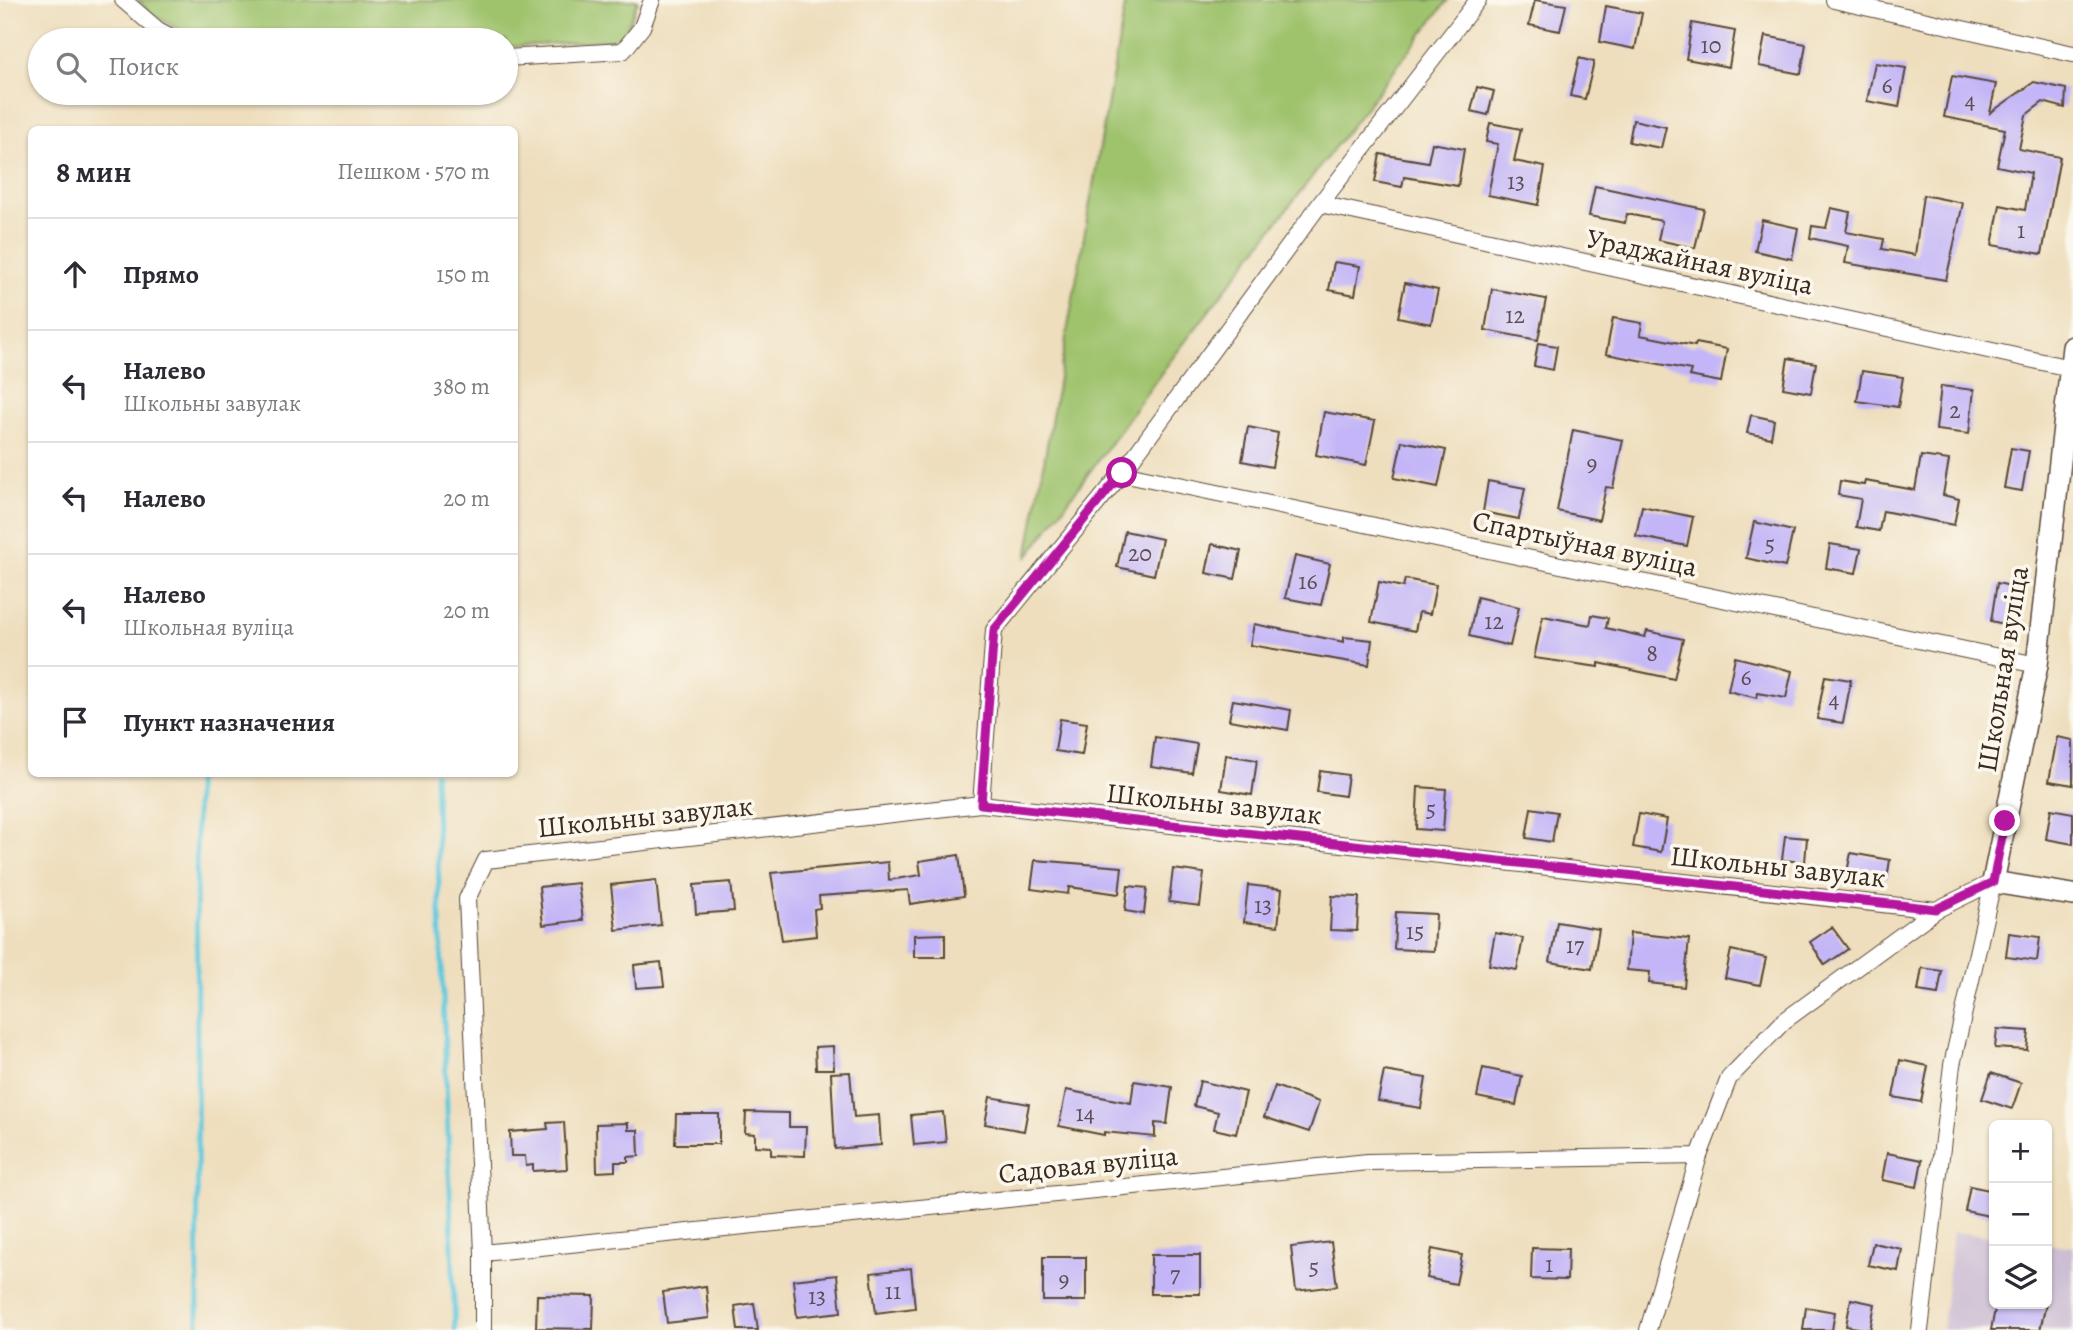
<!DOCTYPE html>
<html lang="ru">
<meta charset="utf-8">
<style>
:root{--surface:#fff;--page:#f2f2f3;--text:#2b2b33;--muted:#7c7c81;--line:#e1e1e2}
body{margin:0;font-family:Alegreya,serif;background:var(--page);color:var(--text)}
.controls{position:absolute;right:21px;bottom:21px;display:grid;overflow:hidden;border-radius:10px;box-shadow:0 2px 5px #0004}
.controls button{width:63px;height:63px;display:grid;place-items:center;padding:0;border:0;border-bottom:2px solid var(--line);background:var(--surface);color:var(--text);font:35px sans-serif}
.stop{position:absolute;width:21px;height:21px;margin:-16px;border:5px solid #b5179e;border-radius:50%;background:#fff}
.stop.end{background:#b5179e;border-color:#fff;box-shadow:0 2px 7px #0008}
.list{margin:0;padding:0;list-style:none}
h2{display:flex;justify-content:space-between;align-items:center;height:91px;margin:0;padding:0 28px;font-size:30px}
h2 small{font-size:23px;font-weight:400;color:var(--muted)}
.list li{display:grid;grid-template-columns:46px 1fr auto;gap:21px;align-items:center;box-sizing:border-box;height:112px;padding:0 28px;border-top:2px solid var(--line)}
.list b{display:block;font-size:26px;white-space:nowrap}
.list p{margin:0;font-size:23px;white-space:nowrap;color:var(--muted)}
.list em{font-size:23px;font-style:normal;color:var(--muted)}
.icon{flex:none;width:38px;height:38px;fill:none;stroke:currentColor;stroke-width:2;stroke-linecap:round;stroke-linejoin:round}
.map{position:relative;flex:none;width:2073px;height:1330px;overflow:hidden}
.search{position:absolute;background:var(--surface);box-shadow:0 2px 5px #0004;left:28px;top:28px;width:490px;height:77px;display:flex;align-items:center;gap:18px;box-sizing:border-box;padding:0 24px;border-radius:38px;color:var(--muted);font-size:26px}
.panel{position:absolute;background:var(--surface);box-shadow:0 2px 5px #0004;left:28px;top:126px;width:490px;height:651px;border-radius:10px}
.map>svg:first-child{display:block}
.industrial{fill:#ccbed4}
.green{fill:#9fc36d;stroke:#6d7646;stroke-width:2}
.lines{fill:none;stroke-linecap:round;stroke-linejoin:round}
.stream{stroke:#61c8dd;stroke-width:5}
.building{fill:#c3b5f7}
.minor-casing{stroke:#564536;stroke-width:18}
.tertiary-casing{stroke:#564536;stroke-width:24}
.minor{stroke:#fff;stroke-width:16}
.tertiary{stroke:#fff;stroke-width:21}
.route{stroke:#b5179e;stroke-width:9}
.labels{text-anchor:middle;stroke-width:7;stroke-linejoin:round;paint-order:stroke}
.number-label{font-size:24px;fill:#5d4d54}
.street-label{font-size:28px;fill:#3b2a1e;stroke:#fbf7ec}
</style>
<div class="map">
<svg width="2073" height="1330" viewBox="0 0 2073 1330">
<rect width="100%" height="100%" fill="#fbf7ec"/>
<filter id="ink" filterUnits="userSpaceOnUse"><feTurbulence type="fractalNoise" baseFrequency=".0143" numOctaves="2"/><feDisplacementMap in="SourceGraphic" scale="14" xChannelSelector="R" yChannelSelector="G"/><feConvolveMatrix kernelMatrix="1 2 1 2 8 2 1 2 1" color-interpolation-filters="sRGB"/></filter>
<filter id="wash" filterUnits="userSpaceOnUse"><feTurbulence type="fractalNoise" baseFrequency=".00686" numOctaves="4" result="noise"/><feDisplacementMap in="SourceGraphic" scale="28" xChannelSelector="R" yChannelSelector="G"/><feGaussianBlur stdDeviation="1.57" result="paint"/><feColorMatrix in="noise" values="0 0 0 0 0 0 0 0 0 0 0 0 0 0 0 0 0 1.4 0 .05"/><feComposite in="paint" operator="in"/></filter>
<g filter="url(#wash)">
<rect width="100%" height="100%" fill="#eedebd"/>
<path class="industrial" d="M1953,1232l41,5v67h53v-60l26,3v83h-131z"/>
<path class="green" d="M138,0h500l-15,39 -117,8v-7h-307l-46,-25z
M1126,0h322l-283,368 -138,190z"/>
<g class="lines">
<path class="stream" d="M196,774l2,556
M435,774l20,556"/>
</g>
<g id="blocks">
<path class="building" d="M1535,0l31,5 -6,26 -31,-6z
M1606,6l36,7 -7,36 -35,-7z
M1692,23l43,8 -6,36 -43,-8z
M1765,36l41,8 -5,30 -42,-8z
M1579,58l15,4 -9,37 -15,-3z
M1875,63l31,5 -7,39 -32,-6z
M1952,76l44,8 -6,29 44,-31 32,7 -1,19 -22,-6 -17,13 -7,34 41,8 -18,97 -50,-9 8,-40 25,5 6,-37 -34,-7 8,-37 -61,-12z
M1477,87l17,4 -6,24 -17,-4z
M1633,120l33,7 -5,21 -32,-6z
M1490,123l31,6 -7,32 31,6 -7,38 -50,-10 10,-51 -12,-2z
M1432,143l32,6 -6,37 -54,-9 -2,10 -27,-5 5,-28 48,8z
M1595,186l109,23 -9,39 -37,-8 4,-19 -35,-7 -2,9 -36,-7z
M1923,195l40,8 -17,77 -101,-17 3,-17 -38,-8 2,-12 14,2 5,-20 19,4 -4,20 38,7 -2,10 33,6z
M1762,220l36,8 -6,31 -37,-8z
M1334,262l26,4 -5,29 -26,-5z
M1405,283l33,7 -7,34 -33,-7z
M1492,289l54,10 -8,41 -53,-10z
M1613,318l29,5 -2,12 55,11 1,-3 31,6 -6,33 -32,-6 2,-6 -85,-16z
M1538,343l19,3 -4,24 -19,-4z
M1788,358l28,5 -5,30 -28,-5z
M1862,371l41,6 -5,30 -41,-6z
M1941,386l33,4 -5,44 -33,-4z
M1324,412l51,9 -9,44 -50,-10z
M1751,415l23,5 -3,18 -24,-5z
M1248,427l30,6 -6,34 -30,-6z
M1573,430l50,10 -10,48 -7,-1 -7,33 -42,-9z
M1402,441l44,9 -8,37 -44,-9z
M2011,448l18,3 -7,40 -18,-3z
M1921,456l28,4 -6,35 16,4 -5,26 -71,-14 -4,20 -23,-4 5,-28 -23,-4 2,-14 24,4 1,-4 50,9z
M1488,481l37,7 -6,31 -36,-7z
M1642,506l51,11 -6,29 -51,-10z
M1754,522l39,9 -8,36 -39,-9z
M1125,531l37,8 -8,36 -37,-8z
M1212,544l29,7 -6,28 -29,-6z
M1830,544l31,5 -5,24 -30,-5z
M1295,556l35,8 -9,41 -36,-7z
M1405,579l31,6 -6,29 -11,-2 -4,19 -44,-9 8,-40 24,5z
M1997,583l23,5 -8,38 -21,-5z
M1477,597l42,10 -9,39 -41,-10z
M1592,615l16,3 -2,10 39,9 2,-6 36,8 -9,40 -75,-16v4l-65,-9 9,-42 47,9z
M1254,624l90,18v-5l28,3 -3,25 -119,-20z
M1735,657l57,14 -6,27 -28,-5 -1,5 -29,-7z
M1825,676l26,4 -8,43 -26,-4z
M1233,700l58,10 -3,20 -59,-10z
M1060,719l27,4 -5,32 -27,-4z
M1155,737l42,7 -5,29 -41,-6z
M2057,737l16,3v45l-24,-4z
M1226,755l31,5 -5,35 -31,-5z
M1320,771l28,4 -3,21 -28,-4z
M1418,787l28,2 -3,42 -27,-2z
M1531,808l26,4 -5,30 -26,-4z
M2051,809l22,4v31l-27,-5z
M1639,814l28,5 -6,33 -28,-5z
M1785,836l22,2 -2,24 -23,-2z
M1851,853l39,7 -3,19 -40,-7z
M959,855l5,41 -54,8 -2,-14 -89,6 1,12 -6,1 2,27 -34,4 -11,-67 117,-11 1,18 32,-5 -2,-14z
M1035,860l87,7 -3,27 -50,-7 -1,7 -37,-5z
M1173,869l31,4 -4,33 -31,-4z
M656,880l5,45 -45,5 -5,-45z
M731,882l3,29 -38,3 -2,-29z
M578,883l5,37 -40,5 -4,-38z
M1248,885l34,4 -4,37 -34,-4z
M1128,886l19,2 -3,26 -19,-3z
M1332,896l27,1 -2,34 -27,-1z
M1396,912l40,2 -2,37 -40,-2z
M1557,922l42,7 -7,40 -42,-7z
M1832,927l16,22 -23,16 -15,-23z
M1495,933l28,5 -6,32 -28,-5z
M1630,933l59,6 -5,48 -35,-4 1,-11 -23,-2z
M2009,933l31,4 -3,24 -31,-4z
M945,934v23h-31v-22z
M1731,950l35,8 -6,27 -35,-7z
M661,962l3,24 -28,2 -2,-23z
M1922,968l20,3 -4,23 -20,-3z
M1997,1029l32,2 -2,19 -32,-2z
M833,1046l1,23h-18l-1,-22z
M1900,1060l28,6 -7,36 -28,-5z
M1483,1068l39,8 -6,29 -39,-8z
M1384,1071l42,7 -5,30 -43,-7z
M850,1072l4,45 25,-2 2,30 -46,4 -4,-76z
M1991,1073l30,10 -9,26 -30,-10z
M1134,1081l38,6 -5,37 -12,-1v14l-51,-5v3l-45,-9 7,-36 65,13z
M1200,1081l46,11 -10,42 -22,-5 4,-17 -24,-6z
M1275,1086l44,16 -10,30 -45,-15z
M990,1097l39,7 -5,27 -39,-7z
M746,1112l43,1v14h17l-1,29 -34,-1v-8l-16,-1v-12l-10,-1z
M943,1112l3,30 -32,3 -3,-30z
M676,1114h43v30h-44z
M564,1122l3,47 -34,2v-6l-7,1 -1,-10h-14l-1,-24 38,-3 -1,-6z
M628,1123v7h10l1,26 -11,1v5h-13v9l-18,1 -1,-48z
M1887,1153l35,7 -5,27 -35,-7z
M1970,1186l24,5v26l-29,-6z
M1331,1242l6,44 -41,5 -5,-44z
M1873,1243l29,6 -4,22 -30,-6z
M1532,1248l36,1 -1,31 -36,-1z
M1432,1249l30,6 -6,29 -29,-6z
M1151,1255h49v39h-49z
M1043,1257h43v44h-43z
M911,1268l4,40 -39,5 -5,-40z
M837,1275l4,37 -44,5 -4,-37z
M706,1286l3,32 -42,5 -4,-31z
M537,1295l57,1 -1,33 -57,-1z
M1851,1299l24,5 -5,26 -24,-4z
M754,1303l4,27h-20l-3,-24z
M1996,1304h50l-6,26h-49z
M1806,1307l29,5 -3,18h-29z"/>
</g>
</g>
<g filter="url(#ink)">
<use href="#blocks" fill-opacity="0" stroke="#564536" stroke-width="2"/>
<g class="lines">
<defs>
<path id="minor" d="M123,0l35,30 19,10
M1834,0l239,54
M506,58l117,-7 19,-24 10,-27
M1320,204l750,164
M1122,473l915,192
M981,804l13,-174 128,-157 198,-269 158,-204
M483,1253l885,-91 331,-6
M483,1330v-77l-16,-354 19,-39 495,-56 955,106
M1648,1330l51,-174 30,-78 55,-57 152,-111 57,-28
M1920,1330l32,-265 41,-183"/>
<path id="tertiary" d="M2073,347l-36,318 -44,217 80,13"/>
</defs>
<use href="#minor" class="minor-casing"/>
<use href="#tertiary" class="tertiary-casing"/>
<use href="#minor" class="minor"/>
<use href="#tertiary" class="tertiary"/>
</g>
</g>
<g class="lines" filter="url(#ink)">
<path class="route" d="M1122,473l-128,157 -13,174 955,105 57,-27 12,-61"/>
</g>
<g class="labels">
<g class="number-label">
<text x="1711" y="53">10</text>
<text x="1887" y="93">6</text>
<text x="1970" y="108">4</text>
<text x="1516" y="189">13</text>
<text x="2021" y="238">1</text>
<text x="1515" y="323">12</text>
<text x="1955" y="418">2</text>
<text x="1592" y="471">9</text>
<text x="1770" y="552">5</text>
<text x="1140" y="561">20</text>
<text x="1308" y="589">16</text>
<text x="1494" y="629">12</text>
<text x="1652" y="661">8</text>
<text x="1746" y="685">6</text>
<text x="1834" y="707">4</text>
<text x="1431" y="817">5</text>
<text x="1263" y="913">13</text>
<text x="1415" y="939">15</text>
<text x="1575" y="953">17</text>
<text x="1085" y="1121">14</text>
<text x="1549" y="1272">1</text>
<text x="1314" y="1275">5</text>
<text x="1175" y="1282">7</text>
<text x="1064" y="1287">9</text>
<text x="893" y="1299">11</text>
<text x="817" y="1304">13</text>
</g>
<g class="street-label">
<text transform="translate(1700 261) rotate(12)" y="10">Ураджайная вуліца</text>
<text transform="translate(1585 543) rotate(12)" y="10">Спартыўная вуліца</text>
<text transform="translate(2002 669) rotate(-81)" y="10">Школьная вуліца</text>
<text transform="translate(1214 803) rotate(6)" y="10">Школьны завулак</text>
<text transform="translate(645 816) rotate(-6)" y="10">Школьны завулак</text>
<text transform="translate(1778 866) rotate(6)" y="10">Школьны завулак</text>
<text transform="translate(1088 1164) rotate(-6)" y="10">Садовая вуліца</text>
</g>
</g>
</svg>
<div class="controls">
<button>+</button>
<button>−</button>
<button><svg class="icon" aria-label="layers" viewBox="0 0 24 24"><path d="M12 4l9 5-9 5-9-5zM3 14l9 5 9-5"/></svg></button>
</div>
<div class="stop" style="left:1122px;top:473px"></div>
<div class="stop end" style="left:2005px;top:821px"></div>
<div class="search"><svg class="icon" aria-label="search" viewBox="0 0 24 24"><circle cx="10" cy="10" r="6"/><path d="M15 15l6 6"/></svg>Поиск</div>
<section class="panel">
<h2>8 мин<small>Пешком · 570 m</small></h2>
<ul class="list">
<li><svg class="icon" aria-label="ahead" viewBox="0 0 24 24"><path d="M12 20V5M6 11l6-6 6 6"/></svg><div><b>Прямо</b></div><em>150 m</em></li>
<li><svg class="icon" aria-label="left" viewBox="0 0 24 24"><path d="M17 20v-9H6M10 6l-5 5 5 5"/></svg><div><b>Налево</b><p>Школьны завулак</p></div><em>380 m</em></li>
<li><svg class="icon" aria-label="left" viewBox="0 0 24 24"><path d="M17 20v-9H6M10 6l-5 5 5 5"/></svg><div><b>Налево</b></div><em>20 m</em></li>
<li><svg class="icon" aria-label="left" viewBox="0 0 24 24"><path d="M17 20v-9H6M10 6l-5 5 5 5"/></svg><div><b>Налево</b><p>Школьная вуліца</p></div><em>20 m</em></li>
<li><svg class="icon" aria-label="arrive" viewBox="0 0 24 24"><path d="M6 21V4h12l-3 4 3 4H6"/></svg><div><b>Пункт назначения</b></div></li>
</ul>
</section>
</div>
